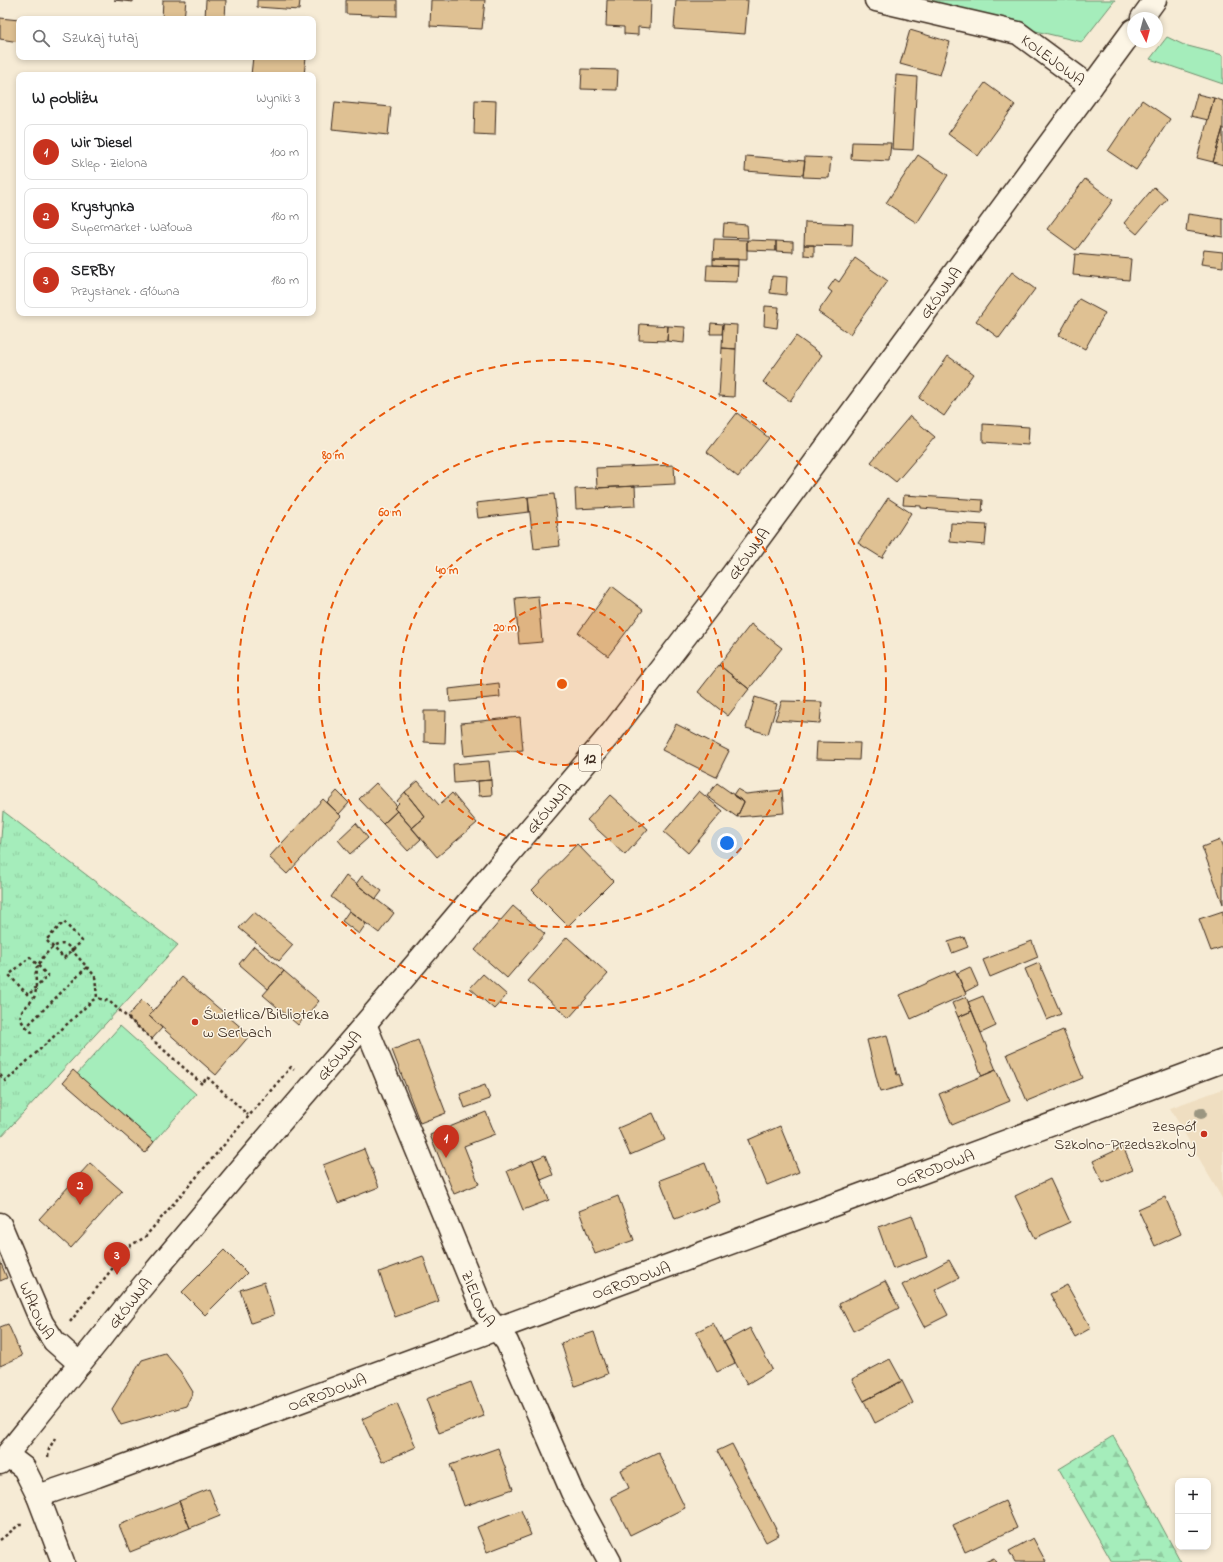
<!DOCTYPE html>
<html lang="pl">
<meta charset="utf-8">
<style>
:root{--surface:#fff;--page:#f2f2f2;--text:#202124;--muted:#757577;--line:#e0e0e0;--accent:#c8321e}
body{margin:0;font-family:"Indie Flower",sans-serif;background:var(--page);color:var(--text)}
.controls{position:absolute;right:12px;bottom:12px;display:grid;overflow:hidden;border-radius:8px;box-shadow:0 2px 6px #0003}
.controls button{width:36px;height:36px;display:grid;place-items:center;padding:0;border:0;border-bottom:1px solid var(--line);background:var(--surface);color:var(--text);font:20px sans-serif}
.compass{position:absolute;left:1127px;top:12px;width:36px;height:36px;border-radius:50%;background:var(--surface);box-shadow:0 2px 6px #0003;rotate:174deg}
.you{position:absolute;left:727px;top:843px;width:14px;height:14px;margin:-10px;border:3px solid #fff;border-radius:50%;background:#1a73e8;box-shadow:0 0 0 6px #1a73e833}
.badge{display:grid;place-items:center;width:26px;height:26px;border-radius:50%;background:var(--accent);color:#fff;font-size:13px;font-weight:700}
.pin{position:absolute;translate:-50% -33px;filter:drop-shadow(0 1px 2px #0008)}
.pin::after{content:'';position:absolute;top:21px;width:14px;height:12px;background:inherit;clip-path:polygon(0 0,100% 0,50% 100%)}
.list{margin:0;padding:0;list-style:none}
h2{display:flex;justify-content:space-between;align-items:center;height:52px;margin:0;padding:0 16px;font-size:17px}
h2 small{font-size:13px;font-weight:400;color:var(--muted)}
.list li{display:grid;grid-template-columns:26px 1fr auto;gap:12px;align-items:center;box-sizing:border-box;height:56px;margin:0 8px 8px;padding:0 8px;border:1px solid var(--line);border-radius:8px}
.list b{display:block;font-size:15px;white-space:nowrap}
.list p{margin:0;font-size:13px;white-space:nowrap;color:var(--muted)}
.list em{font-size:13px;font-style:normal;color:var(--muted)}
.icon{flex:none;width:22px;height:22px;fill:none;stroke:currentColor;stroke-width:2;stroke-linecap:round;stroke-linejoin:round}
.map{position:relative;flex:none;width:1223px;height:1562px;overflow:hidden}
.search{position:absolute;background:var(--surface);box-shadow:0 2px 6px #0003;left:16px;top:16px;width:300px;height:44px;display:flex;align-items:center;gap:10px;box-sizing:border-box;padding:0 14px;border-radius:8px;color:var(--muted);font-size:15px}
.panel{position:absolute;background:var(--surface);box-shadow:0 2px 6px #0003;left:16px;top:72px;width:300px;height:244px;border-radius:8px}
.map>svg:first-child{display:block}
.built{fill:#efdec1}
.grass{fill:#a5edbb;stroke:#708c6c}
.forest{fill:url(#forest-firs);stroke:#708c6c}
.park{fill:url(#park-tufts);stroke:#708c6c}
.building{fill:#dfc193;stroke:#3b2a1e}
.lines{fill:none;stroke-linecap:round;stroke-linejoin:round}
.street-casing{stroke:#3b2a1e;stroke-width:25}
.primary-casing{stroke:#3b2a1e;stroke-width:25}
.path{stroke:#3b2a1e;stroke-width:2.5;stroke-dasharray:3 3;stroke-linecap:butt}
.street{stroke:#fcf5e5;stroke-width:22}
.primary{stroke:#fcf5e5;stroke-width:22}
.tree{fill:#9b9681}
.ring{fill:none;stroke:#e8590c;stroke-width:2;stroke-dasharray:7 5}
.poi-dot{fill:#c8321e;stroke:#fcf5e5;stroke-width:1.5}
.labels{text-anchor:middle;stroke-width:3;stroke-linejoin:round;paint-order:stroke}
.shield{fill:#fcf5e5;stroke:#75675a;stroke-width:1}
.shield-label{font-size:15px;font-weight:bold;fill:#3b2a1e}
.street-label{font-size:16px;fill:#3b2a1e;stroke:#fcf5e5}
.poi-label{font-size:16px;fill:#3b2a1e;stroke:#fcf5e5;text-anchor:start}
.centre{fill:#e8590c;stroke:#fcf5e5;stroke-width:2}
.ring-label{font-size:12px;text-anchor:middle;font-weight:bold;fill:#e8590c;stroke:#fcf5e5;stroke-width:3;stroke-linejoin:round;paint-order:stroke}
</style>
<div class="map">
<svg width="1223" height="1562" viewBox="0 0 1223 1562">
<defs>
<pattern id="forest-firs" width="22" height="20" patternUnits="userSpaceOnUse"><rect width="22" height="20" fill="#a5edbb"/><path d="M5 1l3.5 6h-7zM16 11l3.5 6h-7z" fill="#8fcba0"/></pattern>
<pattern id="park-tufts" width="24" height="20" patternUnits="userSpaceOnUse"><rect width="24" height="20" fill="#a5edbb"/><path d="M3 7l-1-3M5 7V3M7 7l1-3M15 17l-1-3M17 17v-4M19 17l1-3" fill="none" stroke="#8fcba0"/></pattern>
</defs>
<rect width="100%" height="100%" fill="#f6ebd5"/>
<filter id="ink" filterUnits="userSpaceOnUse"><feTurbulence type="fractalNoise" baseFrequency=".025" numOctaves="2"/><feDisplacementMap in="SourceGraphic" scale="8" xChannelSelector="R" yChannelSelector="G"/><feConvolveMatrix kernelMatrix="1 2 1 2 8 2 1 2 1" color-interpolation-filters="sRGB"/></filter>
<g filter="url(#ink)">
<path class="built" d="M1223,1089v111l-53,-92z"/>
<path class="grass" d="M905,0h210l-33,42z
M1167,37l17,8 39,10v29l-73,-25z
M120,1026l76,68 -42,48 -77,-68z"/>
<path class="forest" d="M1113,1436l68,126h-69l-53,-93z"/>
<path class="park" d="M3,811l175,134 -178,193v-286z"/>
<path class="building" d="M114,0h19v2z
M163,0h23l-2,19h-22z
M206,0h20l-1,19h-20z
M257,0h43l-1,10 -42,-3z
M346,0h51v16l-51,-2z
M431,0h54l-3,29 -52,-3z
M607,0h44l-1,28 -12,-1v8l-14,-1v-7l-18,-1z
M676,0h72l-3,34 -71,-5z
M0,18l19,2v22l-19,-3z
M910,30l40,12 -10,33 -40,-11z
M253,57h53l-2,18h-53z
M582,69l36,1 -1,20 -36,-1z
M896,75l21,2 -4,73 -21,-1z
M985,83l30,22 -37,51 -30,-22z
M1197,94l17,4 -6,22 -17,-4z
M1214,98l9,3v27l-10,34 -16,-4z
M475,100l21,1 -1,34 -21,-1z
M1142,100l28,19 -34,51 -28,-19z
M335,102l56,5 -3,28 -56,-6z
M1223,128v37l-10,-3z
M852,142l39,1 -2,18 -38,-2z
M918,155l30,20 -31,48 -31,-20z
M746,156l59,5 -2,14 -58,-4z
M805,157l26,1 -2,20 -26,-1z
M1085,179l28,21 -37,50 -29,-21z
M1154,187l13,12 -30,35 -13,-11z
M1188,214l35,5v18l-37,-6z
M805,222l48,2 -1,22 -48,-1z
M724,223l23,2 1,13 -25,-1z
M714,239l33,1v20l-34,-1z
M747,240l29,1v10l-29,-1z
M776,241l17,1v10l-17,-1z
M804,245h10v11l-10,-1z
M1204,250l19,2v15l-22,-3z
M1075,254l56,5 -2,21 -56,-5z
M855,258l33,23 -38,53 -32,-22 14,-20 -4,-3 7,-10 4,3z
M713,259h25v7l-25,-1z
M707,265l31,1 -1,16 -31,-1z
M1012,272l23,17 -36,49 -23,-17z
M772,276l15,1 -1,18 -16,-2z
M1079,299l26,14 -20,36 -26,-14z
M765,306l14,1 -2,21 -13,-2z
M711,323l12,1 -1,10h-12z
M640,324l28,2 -1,15 -28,-1z
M723,324l14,1 -1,24 -14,-1z
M668,326l17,1 -1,16 -17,-2z
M796,336l26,19 -32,46 -27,-19z
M722,348l14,1 -2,48 -15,-1z
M948,356l25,18 -29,42 -25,-18z
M737,413l32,25 -31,39 -31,-25z
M910,416l25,21 -39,45 -25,-20z
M983,424l46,3 -1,18 -45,-3z
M674,465l1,19 -78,4 -1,-20z
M635,486l1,20 -60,3 -1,-20z
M554,494l6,52 -26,3 -6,-52z
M904,495l79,5 -1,13 -61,-5v-2l-18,-1z
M528,497l1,15 -51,6 -2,-15z
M888,498l23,15 -29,45 -24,-15z
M951,523l36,2 -2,20 -35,-3z
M612,586l31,24 -35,46 -30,-23z
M538,596l4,46 -23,2 -4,-46z
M751,624l31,24 -33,41 -30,-24z
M719,665l30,24 -21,27 -30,-24z
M499,683l1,14 -50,5 -1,-13z
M755,697l22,7 -9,30 -22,-6z
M782,701l40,1 -2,21 -45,-3z
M424,711h22l-1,32 -21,-1z
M520,717l3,33 -59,6 -3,-33z
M676,724l53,27 -13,26 -54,-27z
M817,742l43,1 -1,17 -43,-1z
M489,761l2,19 -37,3 -1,-19z
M491,780l1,15 -13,1 -1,-15z
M418,781l21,24 13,-12 25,30 -40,34 -25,-29 13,-11 -20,-25z
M376,783l21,23 -3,2 3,3 -14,13 -24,-25z
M717,783l27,19 -7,15 -30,-21z
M737,789l9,5 36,-4 2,23 -47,4 7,-15 -11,-7z
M337,791l12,12 -10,11 -12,-12z
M699,791l24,20 -35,42 -24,-21z
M405,792l20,25 -13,11 -18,-20 5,-5 -2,-2z
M610,795l38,34 -23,26 -38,-35z
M323,799l18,17 -54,58 -18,-17z
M397,811l24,28 -13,12 -25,-27z
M356,823l12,15 -18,16 -12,-14z
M1220,840l3,8v56l-21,-57z
M577,844l36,37 -45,45 -36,-36z
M346,876l48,37 -15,20 -48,-36z
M362,876l20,15 -6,8 -20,-15z
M513,906l32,28 -38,44 -32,-28z
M349,911l17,13 -7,10 -17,-13z
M1223,911v36l-12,4 -12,-32z
M254,912l39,33 -14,16 -40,-33z
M567,937l41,37 -39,44 -41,-37z
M964,937l4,10 -16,6 -4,-11z
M1032,941l6,16 -48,20 -7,-17z
M254,946l30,25 -16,18 -29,-25z
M1039,963l22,51 -14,6 -22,-51z
M970,967l8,18 -13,7 -8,-19z
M955,970l11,24 -55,25 -11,-24z
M284,971l35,30 -21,24 -35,-30z
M483,974l24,21 -13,14 -24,-21z
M182,977l68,58 -34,40 -67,-59z
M983,996l13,30 -15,7 -13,-31z
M966,997l6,14 -14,6 -6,-14z
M142,1000l11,11 -4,5 13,12 -10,11 -25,-22z
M972,1011l24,59 -14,6 -24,-59z
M1063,1030l20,48 -56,23 -20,-47z
M887,1035l10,40 2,-1 3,12 -22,6 -13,-52z
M418,1040l28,73 -26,10 -28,-73z
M73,1070l81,72 -9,11 -82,-71z
M996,1070l14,31 -58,24 -13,-31z
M485,1085l5,14 -25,9 -5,-14z
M486,1112l9,22 -31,12 15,38 -25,10 -24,-59z
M653,1113l12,27 -35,15 -12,-27z
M780,1126l19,46 -32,13 -19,-45z
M1123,1147l10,23 -30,13 -10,-22z
M364,1149l15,38 -41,16 -15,-38z
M545,1155l8,20 -12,5 -8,-20z
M533,1160l16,40 -26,10 -16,-39z
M90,1163l32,28 -51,57 -32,-29z
M705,1163l15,39 -45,17 -15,-39z
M1050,1179l20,43 -35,16 -20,-42z
M618,1196l16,44 -39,14 -16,-43z
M1165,1197l16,37 -26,12 -17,-37z
M912,1215l15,42 -34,12 -15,-42z
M224,1250l23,23 -42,42 -23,-23z
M423,1256l16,45 -44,16 -16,-45z
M949,1260l10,18 -24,12 13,25 -24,12 -22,-42z
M0,1261l7,17 -7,3z
M885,1281l14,27 -46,23 -14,-27z
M264,1282l10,33 -23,8 -11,-33z
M1067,1285l24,43 -16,9 -25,-43z
M713,1323l22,40 -18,9 -21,-40z
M8,1324l14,32 -22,10v-39z
M750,1328l22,41 -25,15 -23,-42z
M594,1332l14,42 -33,12 -14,-43z
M165,1353l15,18 13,21 -7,14 -65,19 -9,-16 30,-49z
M890,1359l12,22 -38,20 -12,-22z
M902,1381l11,22 -38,20 -11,-22z
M471,1382l13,34 -45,17 -13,-34z
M397,1403l19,44 -34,15 -20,-43z
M732,1444l47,91 -13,7 -49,-91z
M498,1448l15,41 -49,17 -14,-41z
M658,1452l27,56 -55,27 -19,-38 18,-9 -8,-18z
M209,1489l11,27 -30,12 -11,-27z
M179,1501l11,27 -60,24 -11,-27z
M1005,1501l12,27 -52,24 -12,-27z
M521,1510l10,25 -44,17 -10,-25z
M1033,1538l13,24h-31l-6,-11z
M994,1558l2,4h-11z"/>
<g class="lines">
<defs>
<g id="street">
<path id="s1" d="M876,0l142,33 73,54"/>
<path id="s2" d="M365,1024l119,289 23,29 65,150 38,70"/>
<path id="s3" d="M0,1224l42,99 12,18 26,23"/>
<path d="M7,1455l17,13 14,28 25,66"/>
<path id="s4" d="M38,1496l59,-20c376,-138 751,-276 1126,-415"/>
</g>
<g id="primary">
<path d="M1142,18l13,-18"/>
<path id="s5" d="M0,1463l141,-175 108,-129 116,-135 247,-292 103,-134 418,-568"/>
</g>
</defs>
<use href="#street" class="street-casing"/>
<use href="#primary" class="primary-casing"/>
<path class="path" d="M64,922l18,19 -18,17 -18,-18z
M30,957l18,19 -20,19 -19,-20z
M87,967l-61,60c-15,-16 6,-21 9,-32 2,-8 0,-18 1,-26 5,-10 19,-31 32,-23l27,30 2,22 12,3 93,83 5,-7 41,38
M26,1027l9,8
M0,1075l6,6 87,-81 4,-2
M70,1322l61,-77 13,-7 147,-171 3,3
M48,1457l1,-8 6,-11
M0,1540l19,-15h3"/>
<use href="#street" class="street"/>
<use href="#primary" class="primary"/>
</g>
<circle class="tree" cx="1201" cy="1113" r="6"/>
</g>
<circle cx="562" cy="684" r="81" fill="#e8590c" fill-opacity=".12"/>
<g class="ring">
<circle cx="562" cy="684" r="81"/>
<circle cx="562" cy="684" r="162"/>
<circle cx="562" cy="684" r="243"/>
<circle cx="562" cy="684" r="324"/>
</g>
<g class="poi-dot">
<circle cx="195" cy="1022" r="4"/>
<circle cx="1204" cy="1134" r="4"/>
</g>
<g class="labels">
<rect class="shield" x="579" y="745" width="22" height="26" rx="3"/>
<g class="shield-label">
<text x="590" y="763">12</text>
</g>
<g class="street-label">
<text dy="6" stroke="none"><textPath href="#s1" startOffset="190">KOLEJOWA</textPath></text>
<text dy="6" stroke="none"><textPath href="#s5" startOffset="1502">GŁÓWNA</textPath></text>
<text dy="6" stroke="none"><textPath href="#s5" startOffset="1178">GŁÓWNA</textPath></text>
<text dy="6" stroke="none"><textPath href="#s5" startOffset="854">GŁÓWNA</textPath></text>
<text dy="6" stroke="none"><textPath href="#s5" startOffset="530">GŁÓWNA</textPath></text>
<text dy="6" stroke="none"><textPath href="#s4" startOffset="955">OGRODOWA</textPath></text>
<text dy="6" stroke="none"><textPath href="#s4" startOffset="631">OGRODOWA</textPath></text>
<text dy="6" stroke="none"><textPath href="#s2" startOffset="297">ZIELONA</textPath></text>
<text dy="6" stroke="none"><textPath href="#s5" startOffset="206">GŁÓWNA</textPath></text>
<text dy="6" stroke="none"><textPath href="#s3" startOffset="94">WAŁOWA</textPath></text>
<text dy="6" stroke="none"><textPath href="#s4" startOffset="307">OGRODOWA</textPath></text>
</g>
<g class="poi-label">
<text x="203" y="1019">Świetlica/Biblioteka<tspan x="203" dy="18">w Serbach</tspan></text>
<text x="1196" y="1131" text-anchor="end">Zespół<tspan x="1196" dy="18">Szkolno-Przedszkolny</tspan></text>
</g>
</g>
<circle cx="562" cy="684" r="6" class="centre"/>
<g class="ring-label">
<text x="333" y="459">80 m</text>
<text x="390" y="516">60 m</text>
<text x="447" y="574">40 m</text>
<text x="505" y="631">20 m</text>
</g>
</svg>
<div class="controls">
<button>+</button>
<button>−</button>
</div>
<svg class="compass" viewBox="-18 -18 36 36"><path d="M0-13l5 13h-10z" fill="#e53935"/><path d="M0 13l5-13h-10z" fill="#757577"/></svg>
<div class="you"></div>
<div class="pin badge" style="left:446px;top:1158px">1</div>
<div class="pin badge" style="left:80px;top:1205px">2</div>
<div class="pin badge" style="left:117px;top:1275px">3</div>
<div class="search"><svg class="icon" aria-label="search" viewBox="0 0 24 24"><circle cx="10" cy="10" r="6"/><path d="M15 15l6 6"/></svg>Szukaj tutaj</div>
<section class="panel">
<h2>W pobliżu<small>Wyniki: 3</small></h2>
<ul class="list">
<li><span class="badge">1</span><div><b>Wir Diesel</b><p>Sklep · Zielona</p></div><em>100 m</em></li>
<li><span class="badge">2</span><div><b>Krystynka</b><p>Supermarket · Wałowa</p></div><em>180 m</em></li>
<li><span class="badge">3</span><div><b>SERBY</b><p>Przystanek · Główna</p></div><em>180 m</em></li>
</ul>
</section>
</div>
